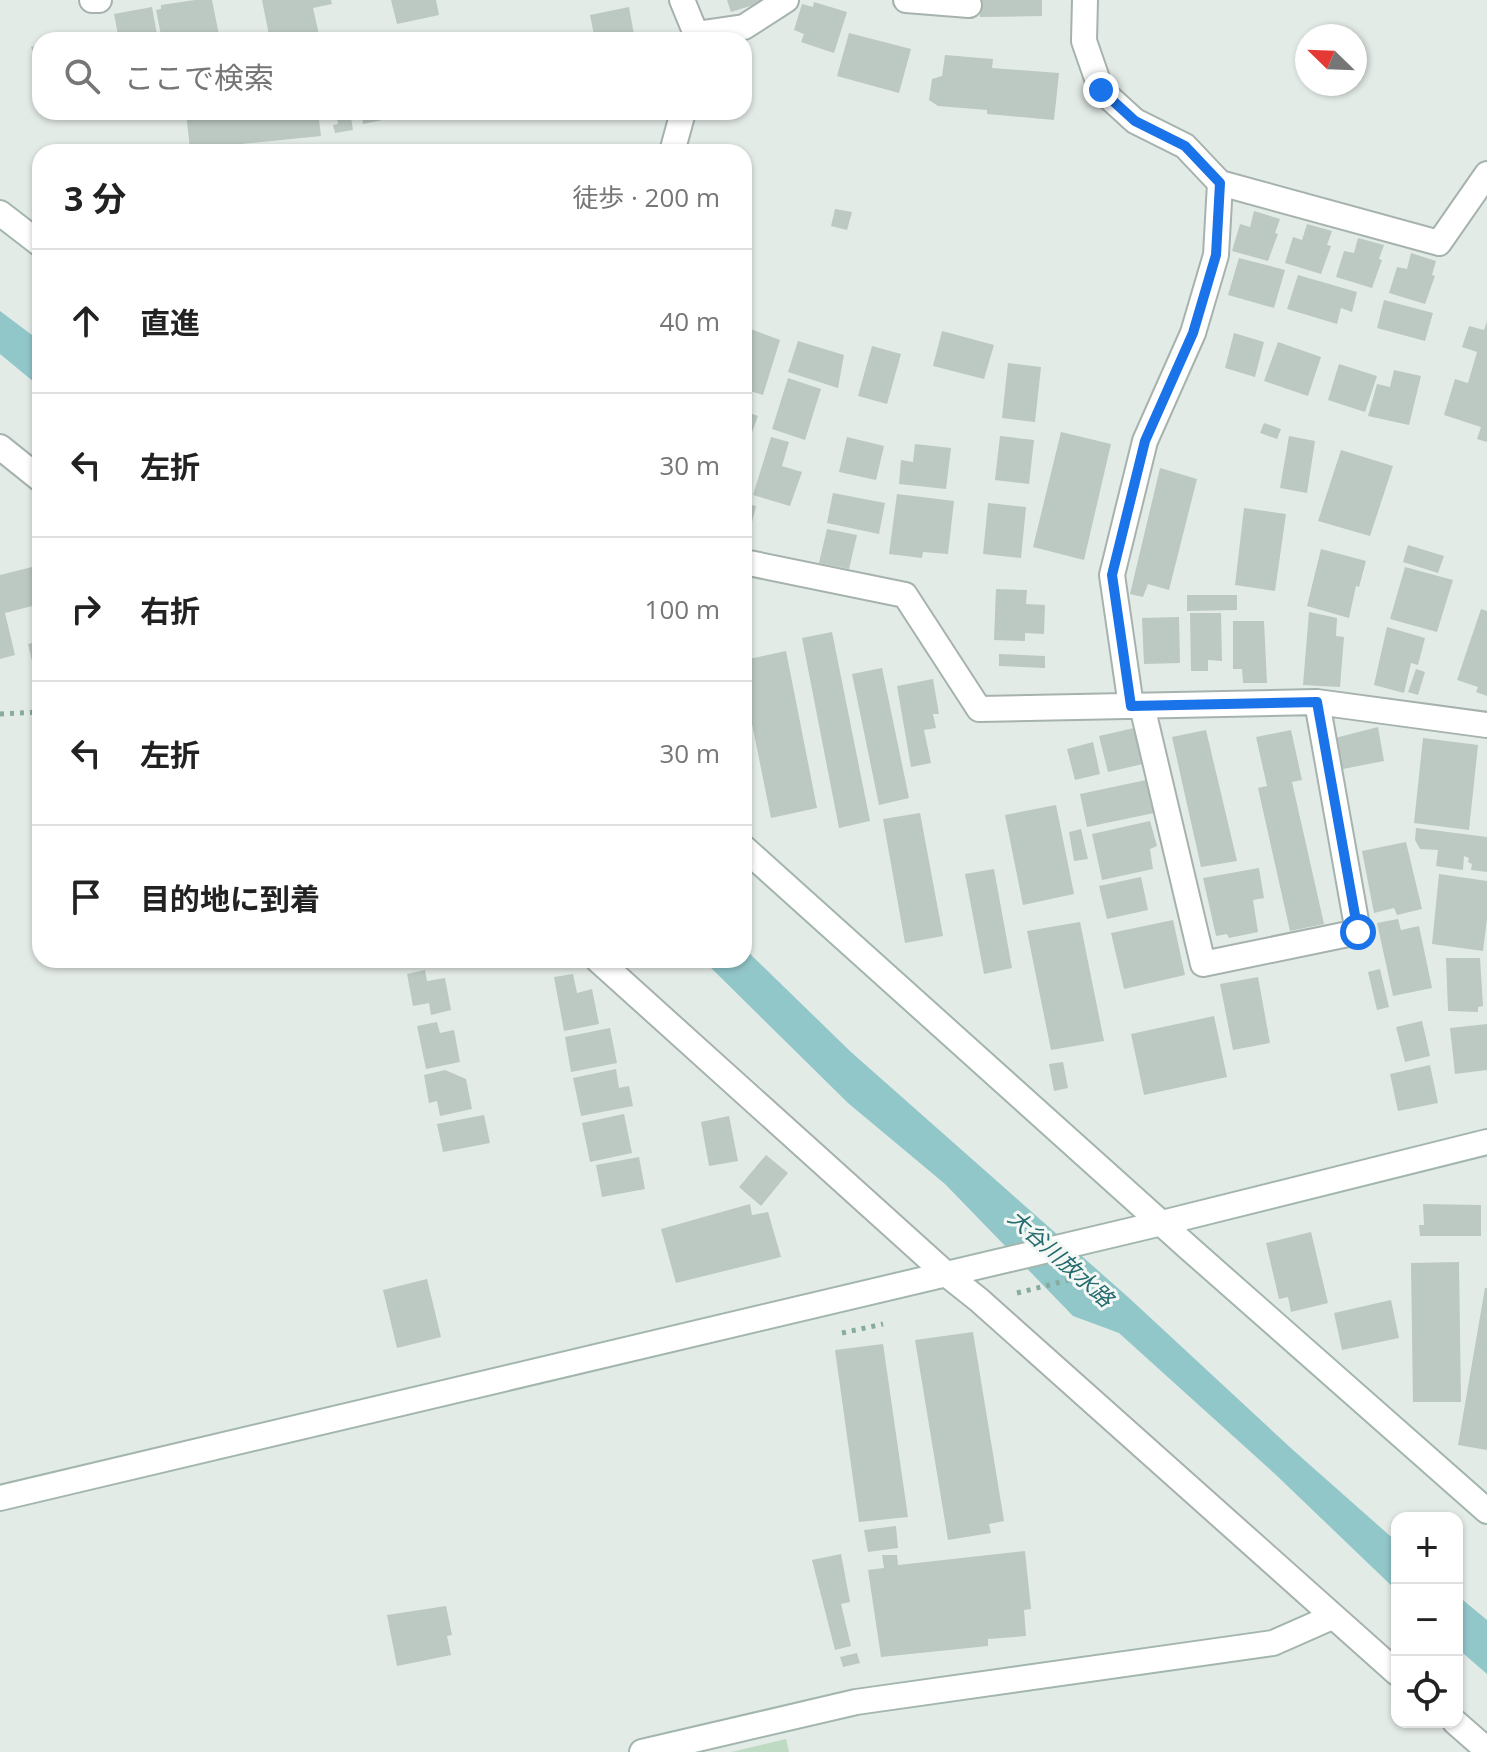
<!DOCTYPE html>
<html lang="ja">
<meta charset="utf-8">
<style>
:root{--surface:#fff;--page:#f6f6f6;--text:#222;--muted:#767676;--line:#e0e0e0}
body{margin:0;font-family:"Open Sans","Noto Sans JP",sans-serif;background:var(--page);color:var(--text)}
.controls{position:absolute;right:24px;bottom:24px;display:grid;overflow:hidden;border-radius:16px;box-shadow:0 2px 6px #0004}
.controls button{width:72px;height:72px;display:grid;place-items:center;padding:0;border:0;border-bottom:2px solid var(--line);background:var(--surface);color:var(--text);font:40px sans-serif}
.compass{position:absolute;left:1295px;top:24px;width:72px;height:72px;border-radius:50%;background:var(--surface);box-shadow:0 2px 6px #0004;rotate:293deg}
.stop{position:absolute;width:24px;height:24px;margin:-18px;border:6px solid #1a73e8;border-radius:50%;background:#fff}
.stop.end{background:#1a73e8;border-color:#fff;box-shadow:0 2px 8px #0008}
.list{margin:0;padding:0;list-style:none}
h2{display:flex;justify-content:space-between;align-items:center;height:104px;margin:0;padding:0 32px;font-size:34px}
h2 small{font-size:26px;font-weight:400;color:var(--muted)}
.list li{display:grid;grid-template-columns:52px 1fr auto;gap:24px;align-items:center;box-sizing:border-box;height:144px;padding:0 32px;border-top:2px solid var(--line)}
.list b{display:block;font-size:30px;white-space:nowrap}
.list em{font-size:26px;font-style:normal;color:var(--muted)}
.icon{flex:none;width:44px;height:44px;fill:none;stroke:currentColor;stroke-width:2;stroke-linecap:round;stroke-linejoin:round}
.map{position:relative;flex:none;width:1487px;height:1752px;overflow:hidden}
.search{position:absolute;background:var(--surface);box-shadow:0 2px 6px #0004;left:32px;top:32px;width:720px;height:88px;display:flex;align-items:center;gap:20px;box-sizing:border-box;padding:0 28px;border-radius:24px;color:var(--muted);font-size:30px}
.panel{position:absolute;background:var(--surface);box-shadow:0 2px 6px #0004;left:32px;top:144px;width:720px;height:824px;border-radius:24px}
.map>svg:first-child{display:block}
.green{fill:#bfdac3}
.water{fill:#92c7ca}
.building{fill:#bcc8c2}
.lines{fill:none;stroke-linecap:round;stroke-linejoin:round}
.street-casing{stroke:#a6b2ad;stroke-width:28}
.secondary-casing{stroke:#a3b6ad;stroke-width:28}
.path{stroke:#87ab9c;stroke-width:5;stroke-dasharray:4 6;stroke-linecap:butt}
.street{stroke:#fff;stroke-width:24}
.secondary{stroke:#fff;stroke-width:24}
.route{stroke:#1a73e8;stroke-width:10}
.labels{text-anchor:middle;stroke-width:6;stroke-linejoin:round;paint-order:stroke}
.water-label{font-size:22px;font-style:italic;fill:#266b6f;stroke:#f3f8f5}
</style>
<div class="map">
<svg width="1487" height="1752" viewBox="0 0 1487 1752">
<rect width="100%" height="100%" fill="#e3ebe7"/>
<path class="green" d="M786,1739l3,13h-58z"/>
<path class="water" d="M0,311l40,30v46l-40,-33z
M744,948l107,104 277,245 165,153 104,92v49l-122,-117 -156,-141 -46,-17 -128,-132 -97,-81 -145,-143h41z
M1457,1595l30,25v54l-30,-26z"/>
<path class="building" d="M195,0h17l8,40h-58l-6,-30 5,-1v-4z
M262,0h69l1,4 -19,4 7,31 -50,1z
M391,0h45l3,15 -42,9z
M727,0h39v1l-35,11z
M979,0h63v16l-62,1z
M814,2l33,10 -13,41 -33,-11 3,-8 -10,-4 8,-26 11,3z
M152,7l6,33h-39l-5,-26z
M629,7l6,33h-40l-5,-25z
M73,33l2,7h-21v-1z
M849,33l62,16 -12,44 -62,-17z
M40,44v27l-9,-24z
M945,55l48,4 -1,9 67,5 -5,47 -67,-6v-4l-49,-4 -9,-6 3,-21 10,-3z
M186,112h132l3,24 -131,13z
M336,112h14l3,18 -18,3 -2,-8 5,-1z
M361,112h55v1l-53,11z
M835,209l17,3 -5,18 -16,-4z
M1254,211l26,8 -5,14 3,1 -10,27 -36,-10 8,-27 10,3z
M1307,224l25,7 -5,14 4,1 -10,28 -36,-11 8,-26 9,3z
M1358,238l26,7 -5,14 3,1 -10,28 -36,-11 8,-26 10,2z
M1411,253l25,8 -4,14 3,1 -10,28 -36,-11 8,-26 10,2z
M1239,258l46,12 -11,38 -46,-13z
M1298,275l59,17 -5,20 -11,-4 -4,16 -50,-15z
M1384,300l49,13 -8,28 -48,-13z
M1487,321v121l-10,-3 4,-12 -37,-12 11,-36 13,4 9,-31 -15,-5 7,-21 15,4z
M748,328l32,12 -17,55 -16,-5 1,-5 -4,-1v-44z
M942,331l52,14 -10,34 -51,-13z
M1234,333l30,9 -9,35 -30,-9z
M798,341l46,14 -6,33 -50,-16z
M1278,342l43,15 -13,39 -44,-15z
M872,346l29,8 -14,50 -29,-8z
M1008,363l33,4 -6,55 -33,-4z
M1339,364l38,12 -12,36 -37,-12z
M1394,370l27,6 -12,49 -41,-9 9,-32 13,3z
M788,378l33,11 -16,51 -33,-11z
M744,411l14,5 -7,19 -7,-2z
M1264,423l17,6 -4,10 -17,-6z
M1061,432l50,12 -27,116 -51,-13z
M1000,436l34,4 -5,44 -34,-4z
M1289,436l26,5 -8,52 -27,-5z
M771,437l18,5 -7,24 20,6 -12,34 -37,-11z
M847,437l37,9 -8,34 -37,-8z
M915,444l36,4 -5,41 -47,-5 2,-24 12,2z
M1341,450l52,16 -23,70 -52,-15z
M1160,468l37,11 -28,111 -21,-6 -5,13 -13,-3z
M833,493l52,10 -6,31 -52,-11z
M897,494l57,7 -6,53 -25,-2 -1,6 -33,-4z
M744,503l12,3 -11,44h-1z
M988,503l38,4 -5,51 -38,-4z
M1244,508l42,6 -11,77 -40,-6z
M827,529l30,6 -8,34 -30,-6z
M1408,545l36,11 -6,17 -35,-11z
M1321,549l45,12 -7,26 -3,-1 -7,32 -42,-12z
M40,565v39l-35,9 10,42 -15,4v-84z
M1405,567l48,13 -16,52 -47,-13z
M996,589l31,1 -1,14 19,1 -1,29 -19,-1v8l-31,-1z
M1187,595h50v15l-50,1z
M1481,609l6,2v85l-11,-4 2,-5 -21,-7z
M1309,612l28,6 -1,18 8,1 -4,50 -37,-2z
M1190,613h31l1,48 -14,-1v11h-17z
M1179,617l1,46 -36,1 -2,-46z
M1233,621h31l3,62h-24l-1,-14h-9z
M1387,627l38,11 -7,27 -7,-2 -7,30 -30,-8z
M832,632l38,189 -31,7 -37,-190z
M40,641v18l-8,2 -4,-17z
M786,651l31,157 -46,10 -27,-134v-24z
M999,654l46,2v12l-46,-2z
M882,668l27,130 -30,7 -27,-131z
M1416,669l9,3 -7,23 -10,-3z
M933,679l6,35h-6l3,14 -12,2 7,33 -20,4 -14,-81z
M1378,727l6,34 -41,8 -8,-31z
M1134,728l9,36 -35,8 -9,-36z
M1206,730l31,131 -36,6 -29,-130z
M1291,730l11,50 -10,2 32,142 -34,7 -32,-143 9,-2 -11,-49z
M1423,738l55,7 -9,85 -55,-7z
M1093,742l7,32 -25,6 -8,-31z
M1146,780l8,33 -67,14 -7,-33z
M1056,805l18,89 -51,11 -18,-90z
M920,813l23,123 -38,7 -22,-124z
M1150,821l7,25 -7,3 3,20 -51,11 -10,-46z
M1416,828l71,9v35l-16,-2 1,-6 -4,-2 1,-4 -5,-2 -1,14 -27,-4 2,-16 -18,-1 -5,-9z
M1081,829l7,30 -14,2 -5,-29z
M1406,842l16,67 -25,6 -3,-7 -20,5 -12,-62z
M1259,868l5,30 -11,2 5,32 -29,6 -2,-4 -11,2 -13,-58z
M994,869l18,99 -28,6 -19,-100z
M1439,874l48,7v38l-4,32 -51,-7z
M1141,877l7,33 -41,9 -8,-33z
M1398,919l3,11 18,-4 13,62 -39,8 -16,-73z
M1173,920l12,55 -61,14 -13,-56z
M1080,922l24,119 -53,9 -24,-119z
M1446,958h34l3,48 -5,1v5l-30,-1z
M1380,969l9,38 -12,3 -9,-38z
M425,970l2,11 18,-3 6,32 -20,5 -2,-12 -16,3 -6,-32z
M573,974l4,19 15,-4 7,35 -35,7 -10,-54z
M1258,977l12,66 -37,7 -13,-66z
M1214,1016l13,61 -83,18 -13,-61z
M1422,1021l8,35 -25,6 -9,-35z
M437,1022l3,11 14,-3 6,32 -34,7 -9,-43z
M1487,1024v46l-32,4 -5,-46z
M610,1028l7,35 -46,9 -6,-35z
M1063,1062l5,26 -14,3 -5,-27z
M1430,1065l8,38 -40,8 -8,-37z
M616,1069l3,19 10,-2 4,20 -52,10 -8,-38z
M445,1070l21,9 6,30 -32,7 -3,-15 -8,2 -5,-28z
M624,1114l8,39 -42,9 -8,-39z
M484,1115l6,28 -47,9 -6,-28z
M729,1116l9,45 -29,5 -8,-44z
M766,1155l22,18 -27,33 -22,-19z
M639,1157l6,32 -43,8 -6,-32z
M750,1204l2,11 16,-3 13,45 -105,26 -15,-54z
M1423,1204l58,1v31h-61l-1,-11h5z
M1311,1232l17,71 -37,9 -3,-15 -9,2 -13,-56z
M1459,1262l2,140h-48l-2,-139z
M427,1279l14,58 -44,11 -14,-58z
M1485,1288h2v162l-29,-5z
M1391,1300l8,38 -57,12 -8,-37z
M973,1332l31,189 -15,3 2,9 -43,7 -33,-200z
M883,1344l25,173 -49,5 -24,-172z
M896,1526l2,22 -30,4 -4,-22z
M1025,1551l6,58 -7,1 2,26 -38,3v7l-107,11 -13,-87 16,-2 -2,-13h15l1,10z
M841,1554l9,48 -9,2 10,42 -16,4 -23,-90z
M446,1606l6,29 -5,1 4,19 -54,11 -10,-51z
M857,1653l3,10 -17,4 -3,-10z"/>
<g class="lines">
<defs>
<path id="street" d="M92,0h7
M682,0l14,34v6
M906,0l63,5
M1085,0l-1,41 17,49 34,31 50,25 35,37 -4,72 -23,78 -48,108 -33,134 19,131
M696,34l48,-7 42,-27
M672,152l11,-40
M1220,183l219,60 48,-69
M0,447l40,32
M744,562l161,33 74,114 338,-7 170,23
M1142,706l61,258 155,-32 -41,-230
M598,960l347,313 34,27 418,373
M1455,1722l32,28"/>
<path id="secondary" d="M0,213l40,31
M744,848l446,401 297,262
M0,1498l1162,-275 325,-81
M642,1752l214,-50 417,-59 59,-26"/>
</defs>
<use href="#street" class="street-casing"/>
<use href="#secondary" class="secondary-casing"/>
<path class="path" d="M0,714l40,-2
M1017,1293l60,-15
M842,1333l41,-9"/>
<use href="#street" class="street"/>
<use href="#secondary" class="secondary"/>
</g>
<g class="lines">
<path class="route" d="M1101,90l34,31 50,25 35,37 -4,72 -23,78 -48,108 -33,134 19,131 186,-4 41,230"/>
</g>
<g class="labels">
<g class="water-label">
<text transform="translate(1061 1258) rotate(42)" y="8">大谷川放水路</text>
</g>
</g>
</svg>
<div class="controls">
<button>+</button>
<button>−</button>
<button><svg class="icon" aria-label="locate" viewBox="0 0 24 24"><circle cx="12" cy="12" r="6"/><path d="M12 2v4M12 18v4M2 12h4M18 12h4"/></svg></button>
</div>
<svg class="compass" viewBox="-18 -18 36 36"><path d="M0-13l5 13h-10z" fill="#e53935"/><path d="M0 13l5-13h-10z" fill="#767676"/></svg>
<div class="stop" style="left:1358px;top:932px"></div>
<div class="stop end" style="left:1101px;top:90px"></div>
<div class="search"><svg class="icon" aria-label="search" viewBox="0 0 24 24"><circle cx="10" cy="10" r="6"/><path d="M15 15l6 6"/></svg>ここで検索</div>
<section class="panel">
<h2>3 分<small>徒歩 · 200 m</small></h2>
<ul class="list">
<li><svg class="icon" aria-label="ahead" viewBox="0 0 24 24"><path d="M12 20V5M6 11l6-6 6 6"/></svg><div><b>直進</b></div><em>40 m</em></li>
<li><svg class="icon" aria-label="left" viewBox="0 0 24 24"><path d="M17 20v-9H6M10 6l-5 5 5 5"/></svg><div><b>左折</b></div><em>30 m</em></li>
<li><svg class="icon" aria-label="right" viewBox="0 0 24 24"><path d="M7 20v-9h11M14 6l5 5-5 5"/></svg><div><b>右折</b></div><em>100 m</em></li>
<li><svg class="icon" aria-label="left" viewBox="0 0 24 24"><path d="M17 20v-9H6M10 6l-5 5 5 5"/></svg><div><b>左折</b></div><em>30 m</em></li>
<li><svg class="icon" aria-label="arrive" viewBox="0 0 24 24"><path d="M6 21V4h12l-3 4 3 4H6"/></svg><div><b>目的地に到着</b></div></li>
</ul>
</section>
</div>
